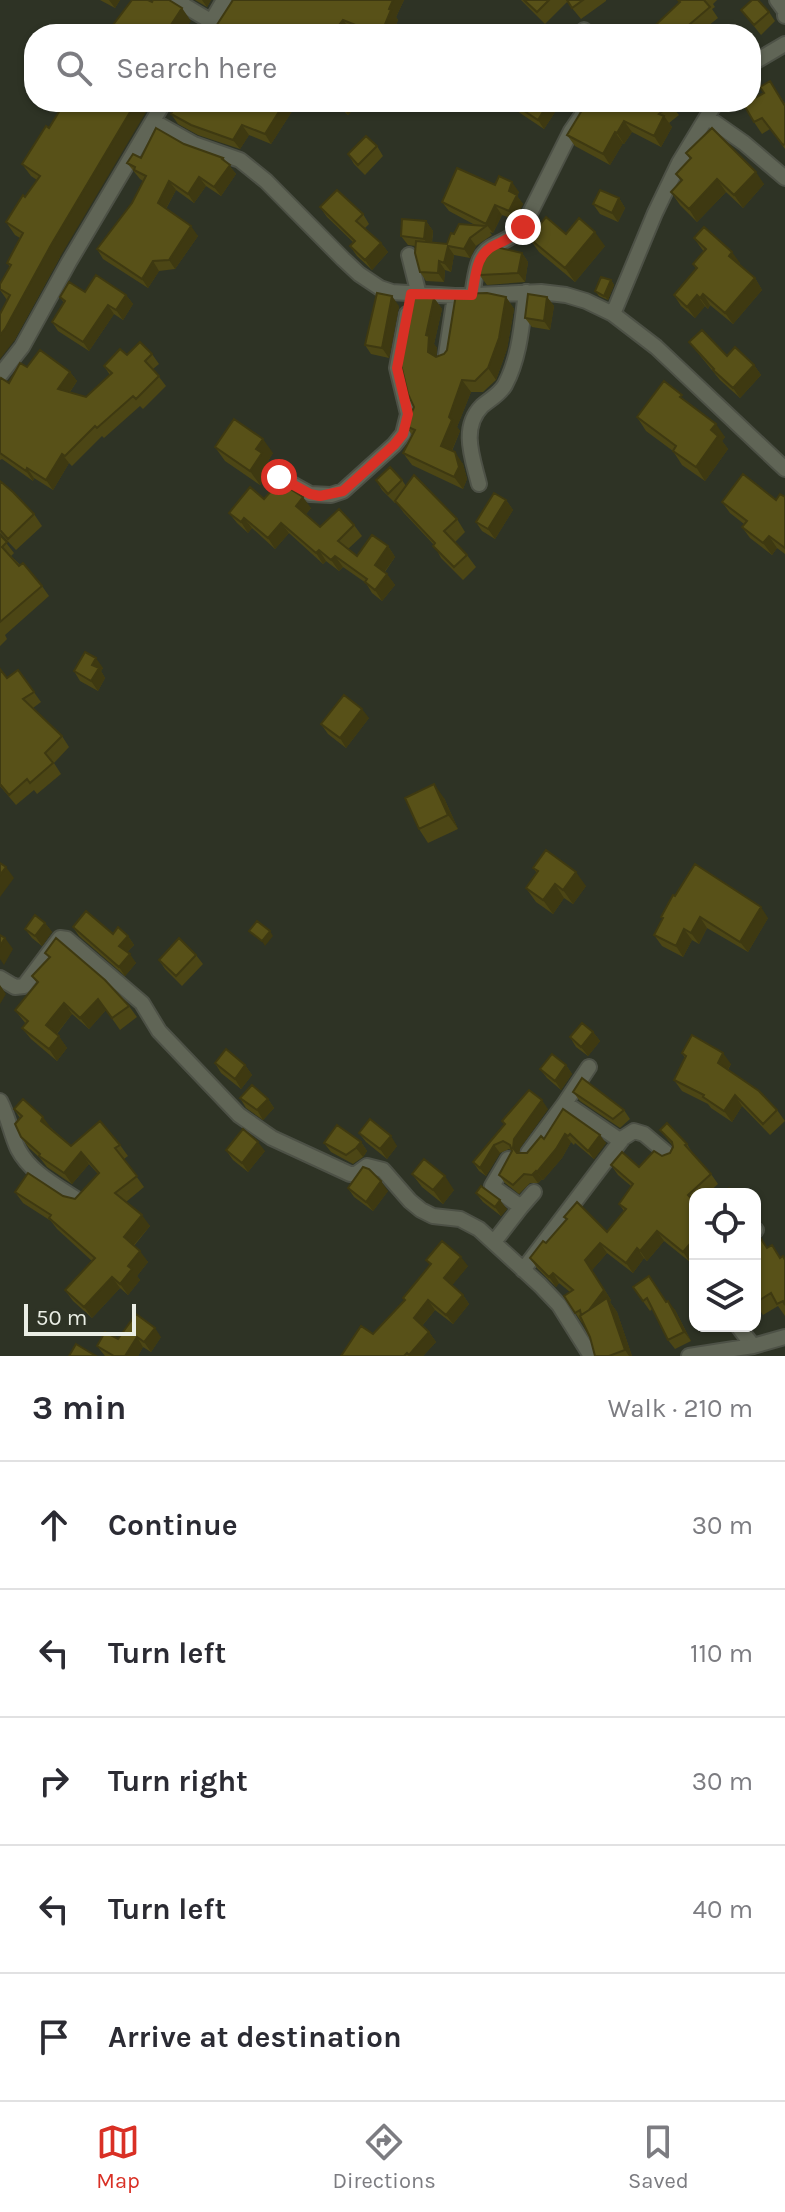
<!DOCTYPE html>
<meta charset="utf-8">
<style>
:root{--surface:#fff;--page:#f7f7f7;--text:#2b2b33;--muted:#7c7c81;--line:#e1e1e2;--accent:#d93025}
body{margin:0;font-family:Karla,sans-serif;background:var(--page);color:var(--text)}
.controls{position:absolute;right:24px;bottom:24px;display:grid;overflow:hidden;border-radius:16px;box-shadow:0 2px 6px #0004}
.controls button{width:72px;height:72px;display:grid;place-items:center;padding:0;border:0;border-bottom:2px solid var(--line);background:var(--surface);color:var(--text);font:40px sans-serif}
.scale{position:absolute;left:24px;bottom:20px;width:112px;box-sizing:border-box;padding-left:8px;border:4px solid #eaeee5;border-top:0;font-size:22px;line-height:28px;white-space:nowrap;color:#eaeee5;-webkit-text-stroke:6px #2e3325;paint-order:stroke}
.stop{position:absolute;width:24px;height:24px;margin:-18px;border:6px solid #d93025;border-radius:50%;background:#fff}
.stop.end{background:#d93025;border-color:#fff;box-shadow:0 2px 8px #0008}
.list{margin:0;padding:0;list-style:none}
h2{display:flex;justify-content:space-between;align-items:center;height:104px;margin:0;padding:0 32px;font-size:34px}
h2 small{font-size:26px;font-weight:400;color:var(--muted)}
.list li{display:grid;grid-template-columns:52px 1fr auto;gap:24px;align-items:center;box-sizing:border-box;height:128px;padding:0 32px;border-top:2px solid var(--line)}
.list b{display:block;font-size:30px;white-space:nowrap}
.list em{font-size:26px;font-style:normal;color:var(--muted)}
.icon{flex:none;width:44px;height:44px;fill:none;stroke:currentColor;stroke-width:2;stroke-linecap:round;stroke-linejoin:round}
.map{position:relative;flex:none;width:785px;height:1356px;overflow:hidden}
.search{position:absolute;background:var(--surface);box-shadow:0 2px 6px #0004;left:24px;right:24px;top:24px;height:88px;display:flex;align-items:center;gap:20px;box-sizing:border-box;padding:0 28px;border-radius:32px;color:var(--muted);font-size:30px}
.sheet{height:744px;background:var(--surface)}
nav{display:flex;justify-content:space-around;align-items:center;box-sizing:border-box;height:112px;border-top:2px solid var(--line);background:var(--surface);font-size:22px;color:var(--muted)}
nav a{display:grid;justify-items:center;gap:4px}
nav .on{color:var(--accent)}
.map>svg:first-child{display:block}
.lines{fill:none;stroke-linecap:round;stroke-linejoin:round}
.minor-casing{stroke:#4d5146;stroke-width:18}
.minor{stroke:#606556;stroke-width:14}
.wall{fill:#4c4615}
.shaded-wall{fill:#3e3911}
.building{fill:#585118;stroke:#3e3911;stroke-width:2}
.route{stroke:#d93025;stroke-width:10}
</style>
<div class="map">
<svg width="785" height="1356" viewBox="0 0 785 1356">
<rect width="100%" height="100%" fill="#2e3325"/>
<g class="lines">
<defs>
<path id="minor" d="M175,0l37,22
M777,0l8,11v5
M584,30l4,4
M204,34l20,-34
M751,64l34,-20
M707,117l37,26 41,35
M153,121l41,23 46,16 26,21 77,78 16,15 21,14 12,4 63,4 86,-4 25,3 20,6 27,13 43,33 129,122
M409,255l10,40
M472,295c4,-19 3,-42 23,-50 11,-5 19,-9 28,-18l48,-96 20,-29
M613,314l42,-101 24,-50 37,-61
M446,355l9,-59
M0,375l22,-28 47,-85 95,-160
M279,477l31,17 21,1 12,-4 51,-46 9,-11 5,-20 -11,-46 10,-54
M479,484c-6,-25 -19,-56 3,-78 8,-7 17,-11 23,-21 15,-28 17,-62 21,-93
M0,978l15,9 9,-1 36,-48 7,1 75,64 17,28 80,84 33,23 78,36h6l11,-8 16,4 27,31 11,9 12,6 27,3 19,10 61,56 19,20 32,51
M589,1067l-24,36 56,38
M0,1101c8,15 11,33 18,48 12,23 37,36 58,50
M528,1153l37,-50
M508,1159l-16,27 29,21 13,-15
M755,1231l1,-1
M494,1242l27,-35
M523,1270l100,-132 11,-7 10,3 26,22
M738,1326l15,20
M689,1356l64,-10 32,-9"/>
</defs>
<use href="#minor" class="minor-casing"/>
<use href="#minor" class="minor"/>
</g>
<path class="wall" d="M100,0h20l-5,8z
M195,0h16l-4,7z
M233,0h171l-8,17 2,3 -6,14h-31l-11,-5z
M521,0h85v1l-25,18 -14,-17 -22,22z
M678,0h39l-4,4 2,3 -3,2 6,9 -20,16h-52l34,-31z
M741,10l28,2 6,9 -14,14z
M770,81l15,23v45l-15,-20 -8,5 -8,-12 10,-29z
M298,102l-27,42 -22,-9 -9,14 -42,-14 -20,-11 -7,-10 28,-7z
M335,102h25l-12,13z
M511,102l43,3 3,4 -13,20 -27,-18z
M587,102h96l-9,7 5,6 -10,8 3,4 -11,20 -29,-15 -8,12 -1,-1 -13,22 -35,-19 -8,-11z
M46,126l14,131 -46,84 -7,-41 -7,-10v-6l10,-17 -3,-4 13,-25 -5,-3 -9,-13 31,-42 -6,-4 -9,-12z
M377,146l6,10 -18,19 -11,-11 -6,-10z
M686,153l78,31 -21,24 -17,-16 -29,30 -17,-17 -9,-13 10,-11 -5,-7 14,-15z
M141,158h82l13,16 -15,22 -15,-10 -12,17 -18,-13 -10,19 32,27 -23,33 -16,2 -11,17 -45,-29 -6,-10 35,-46 11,-22 -3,-2 -13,-16z
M495,185l24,7 -2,4 6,8 -8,16 -13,-5 -9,18 -3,-1 2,3 -16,11 -6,12 -16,-3 -3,17 -6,-2 -1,12 -18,-1 -6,-9 -5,-26 -7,-1 -7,-9 25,-15 7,10 -1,12 15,1 7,-10 23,-8 -28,-15 -7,-9z
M619,198l6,10 -7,14 -18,-8 -7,-10z
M320,207l43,7 6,10 -4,4 16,15 7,9 -16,18 -15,-14 -7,-10 3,-4 -26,-25z
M566,234l39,12 -30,36 -36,-30 -10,-14z
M694,238l46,25 -1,2 16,13 7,12 -29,34 -23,-19 -2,4 -3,-3 -10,12 -14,-12 -7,-11 22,-26 -3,-5 11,-12z
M522,253l6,9 -3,20 -38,3 -9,-12z
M611,280l3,5 -6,15 -9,-4 -4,-5z
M85,292l41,3 7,9 -10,16 -9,-6 -25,37 -31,-20 -6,-9 12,-19 -4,-6z
M506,297l8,12 -7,40 -11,31 -13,12h-12l-14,35 3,4 -8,20 11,13 4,15 -4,10 -51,-24 -9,-12 9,-18 -6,-9 8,-19 20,-109 8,11 -8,35 3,4 -1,9 8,-3z
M547,297l7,9 -4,24 -18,-3 -7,-9z
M399,306l-10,52 -18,-4 -6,-9z
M689,342l65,23 7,10 -21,23 -20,-18z
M152,354l7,10 -6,5 13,17 -23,23 -3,-3 -36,32 -2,-2 -30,30 -3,-3 -16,27 -19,-12 -1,3 -31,-22 -2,1v-80l9,3 18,-16 43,5 7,9 -7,11 16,5 24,-22 -6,-9 23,-11z
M688,404l37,33 -3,4 6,8 -23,32 -23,-16 -9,-14 -27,-20 -9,-14z
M215,447l58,6 -5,8 4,6 -12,18 -35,-24z
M376,480h26l4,6 51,33 8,13 -10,10 12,13 9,12 -13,13 -22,-22 -7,-13 -30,-32 -8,-11 -1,1 -13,-13z
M0,481l34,33 8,12 -26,24 -16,-17z
M785,497v57l-8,-6 -5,7 -22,-17 -8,-11 2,-3 -14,-11 -8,-11 54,-2z
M264,499l47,9 -5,6 14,13 34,-2 8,11 -14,13 9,7 31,-10 7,11 -10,15 10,13 -13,16 -10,-8 -6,-10 -23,-16 -4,4 -13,-10 -3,3 -34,-31 -14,16 -23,-21 -4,5 -11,-10 -8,-10z
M506,500l7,10 -18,29 -13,-8 -6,-9z
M0,535l14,18 -3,3 31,30 7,10 -44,39 2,4 -7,7z
M103,668l-2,3 4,7 -7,13 -18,-10 -6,-10z
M0,669l7,9 11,-8 23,32 -8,6 29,28 7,11 -15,16 7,11 -24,20 -3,-4 -18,15 -16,-19z
M369,718l-23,30 -18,-14 -7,-10z
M444,798l14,31 -30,14 -9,-14z
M533,868l53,18 -13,18 -9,-6 -11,16 -17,-12 -10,-14 11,-15z
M661,917l107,1 -20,34 -41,-24 -8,16 -7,-4 -9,17 -21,-11 -8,-11 9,-16z
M45,923l7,9 -10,14 -10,-8 -7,-9z
M73,927l55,9 6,9 -7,7 9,11 -11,13 -46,-40z
M45,953l84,53 8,11 -17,13 -14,-20 -17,19 -17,-15 -15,20 10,14 -10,13 -26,-22 -9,-11 4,-4 -11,-14 22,-27 -5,-7 17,-18z
M196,955l7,9 -21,22 -17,-17 -6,-9z
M593,1032l7,9 -12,15 -12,-9 -6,-10z
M682,1053l49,11 -3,6 49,40 8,11 -15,14 -28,-29 -10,16 -21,-14 -3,-4 -26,-13 -8,-11 11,-22z
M215,1063l30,2 7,10 -11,14 -20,-16z
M566,1065l6,9 -11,16 -14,-12 -7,-9z
M573,1092l51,18 6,9 -10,9 -40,-27z
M240,1098l28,1 6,9 -11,12 -17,-12z
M14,1109l37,19 20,18 49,-1 8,11 -4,3 20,28 -18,15 24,24 -16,20 14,16 -11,14 3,4 -12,15 -8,-7 -28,30 -19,-17 -8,-11 27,-29 -35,-32 -6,-8 -28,-18 -8,-11 48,4 12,3 23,-25 -9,-10 -17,20 -25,-17 -7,-9 -11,-10 -8,-11 -1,-19z
M548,1109l-28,39 -1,5h8l17,-14 19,-30 43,34 -12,16 -19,-16 -1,2 -3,-3 -9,16 -19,22 -1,-1 -4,4h-8l-11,11 -14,-11 -6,-8 13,-24 -3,-2 -9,4 -14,23 -7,-5 -6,-9 32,-38 -3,-3z
M660,1130l27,14 6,10 18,20 7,10 -11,10h-12v62l-5,6 -26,-21 -17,20 -3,-3 -11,15 -26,-20 -15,17 19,30 -1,2 7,10 15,44h-37l-5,-19 -7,-15 -1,1 -18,-27 6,-4 -11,-9 -3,4 -19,-19 -7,-10 16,-15 61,-11 17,-21 -5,-7 12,-18 -13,-11 -7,-10 28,2 31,-14 3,-7z
M359,1133l38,13 -10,13 -21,-17z
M361,1142l6,9 -4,6 -10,7 -22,-12 -7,-9z
M226,1150l39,1 -17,21 -15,-12z
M412,1174l42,16 -11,14 -21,-17z
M348,1188l40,3 -15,20 -19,-14z
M476,1193l31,16 -6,7 -18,-14z
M767,1248l14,10 4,1v57l-7,-10 -15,9 -8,-12 4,-27z
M426,1260l42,6 -16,19 11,10 6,9 -16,20 -18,-14 -13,16 7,6 7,10 -13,14h-82l32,-22 32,-33 25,-36z
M633,1287l33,15 9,8 16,31 -16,8 -7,-9 -16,-31 -2,2z
M161,1337l-10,15 -8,-5 -5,9h-33l-8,-10 21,-7z"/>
<path class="shaded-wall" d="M109,0h11l-5,8z
M202,0h9l-4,7z
M393,0h11l-8,17 2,3 -6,14h-11z
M182,8l9,13 -9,13h-17z
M343,20l7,9 -4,5h-14z
M136,102h16l-92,155 -46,84 -14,18v-24l51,-90z
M285,102h13l-27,42 -6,-10z
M345,102h15l-12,13 -6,-10z
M549,102h7l-2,3 3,4 -13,20 -6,-9z
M664,116l8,11 -11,20 -7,-11z
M624,121l8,11 -8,12 -7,-11z
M242,125l7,10 -9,14 -7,-9z
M615,132l8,11 -13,22 -7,-11z
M223,158l13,16 -15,22 -7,-9z
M756,172l8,12 -21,24 -9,-13z
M199,177l7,9 -12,17 -6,-9z
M717,179l9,13 -29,30 -8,-13z
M169,181l7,9 -12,22 -6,-9z
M512,182l7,10 -2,4 6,8 -8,16 -6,-9v-20z
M619,198l6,10 -7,14 -6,-9z
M495,205l7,10 -9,18 -7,-9z
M426,221l7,10 -2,17 -7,-9z
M191,226l7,10 -23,33 -6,-9z
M595,232l10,14 -30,36 -10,-14z
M470,238l6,8 -6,12 -6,-9z
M381,243l7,9 -16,18 -7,-10z
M448,246l6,9 -3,17 -7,-9z
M732,252l8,11 -4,4 -7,-11z
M522,253l6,9 -3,20 -7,-9z
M153,261l6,10 -11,17 -6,-9z
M439,261l6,9 -1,12 -6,-9z
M755,278l7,12 -29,34 -8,-11z
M611,280l3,5 -6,15 -4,-4z
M703,294l7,11 -2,4 -8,-11z
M126,295l7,9 -10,16 -7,-10z
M697,295l8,11 -10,12 -8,-11z
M392,296l7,10 -10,52 -7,-10z
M506,297l8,12 -7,40 -11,31 -8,-12z
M547,297l7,9 -4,24 -6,-9z
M434,298l8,11 -8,35 3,4 -1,15 -8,-11 -2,-17z
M108,305l6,9 -25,37 -6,-9z
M754,365l7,10 -21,23 -7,-10z
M70,372l7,9 -12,18 -7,-10z
M462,380l9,12 -14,35 3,4 -11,26 -8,-11 8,-29z
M716,424l9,13 -3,4 6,8 -23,32 -9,-14 15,-37z
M263,439l10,14 -5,8 4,6 -12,18 -10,-14 6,-22z
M455,452l8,12 4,15 -4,10 -9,-12z
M62,454l7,9 -16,27 -7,-10z
M27,468l7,10 -1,3 -7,-10z
M303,497l8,11 -7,8 -8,-10z
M506,500l7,10 -18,29 -7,-10z
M244,518l8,10 -4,5 -7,-11z
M281,523l8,10 -14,16 -7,-11z
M769,536l8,12 -5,7 -9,-12z
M388,546l7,11 -13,18 -7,-10z
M319,550l7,11 -3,3 -7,-11z
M335,556l8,11 -4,4 -8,-11z
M387,574l8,11 -13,16 -7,-11z
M96,658l7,10 -2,3 4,7 -7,13 -7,-10 1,-16z
M362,709l7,9 -23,30 -6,-10z
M434,784l10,14 14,31 -10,-14z
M6,867l8,11 -14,19v-22z
M576,872l10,14 -13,18 -10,-14z
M555,884l9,14 -11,16 -10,-14z
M761,907l7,11 -20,34 -8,-10z
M700,917l7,11 -8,16 -8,-11z
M45,923l7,9 -10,14 -7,-10z
M684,929l8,11 -9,17 -7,-11z
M270,931l3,5 -8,10 -3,-5z
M128,936l6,9 -9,9 -6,-8z
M5,938l8,11 -9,16 -4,-6v-13z
M130,954l6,9 -11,13 -6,-9z
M0,985l6,9 -6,10z
M98,999l8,11 -17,19 -9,-11z
M64,1003l8,11 -18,23 -8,-12z
M593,1032l7,9 -12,15 -7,-9z
M59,1036l8,12 -10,13 -8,-12z
M723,1053l8,11 -6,10 -7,-11z
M245,1065l7,10 -11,14 -6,-10z
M566,1065l6,9 -11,16 -6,-9z
M735,1095l7,11 -10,16 -8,-11z
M268,1099l6,9 -11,12 -6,-10z
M542,1100l6,9 -28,39 -1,8 -6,-8 1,-9z
M43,1117l8,11 -3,4 -7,-11z
M565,1134l6,8 -9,16 -19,22 -6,-8z
M600,1135l6,8 -12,16 -6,-8z
M391,1136l6,10 -10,13 -7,-10z
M258,1142l7,9 -17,21 -6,-9z
M361,1142l6,9 -4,6 -7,-9z
M494,1145l6,8 -14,23 -6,-8z
M81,1152l8,12 -17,20 -8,-11z
M536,1171l6,8 -4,4 -6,-8z
M445,1176l9,14 -11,14 -10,-14z
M381,1181l7,10 -15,20 -7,-9z
M500,1200l7,9 -6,7 -6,-9z
M142,1215l8,11 -19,22 -7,-11z
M657,1231l7,10 -17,20 -7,-10z
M695,1238v18l-5,6 -7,-10z
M600,1243l7,10 -15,17 19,30 -1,2 7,10 15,44h-3l-4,-6 -36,-22 -4,-68z
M637,1248l7,10 -11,15 -7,-10z
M140,1251l8,11 -11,14 3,4 -12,15 -8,-11 8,-18z
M461,1257l7,9 -18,22 -6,-10z
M553,1273l6,10 -3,4 -7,-10z
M112,1277l8,11 -28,30 -8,-11z
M463,1295l6,9 -16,20 -7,-9z
M428,1300l7,10 -15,18 -6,-10z
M668,1301l7,9 16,31 -7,-9z
M155,1328l6,9 -10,15 -7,-10z
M429,1332l7,10 -13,14h-13l-1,-1z
M137,1337l6,10 -5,9h-13z"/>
<path class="building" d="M132,0h16l4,2 1,-2h16l13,8 -17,26h-57l7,-8 -2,-1z
M233,0h160l-4,9 2,1 -10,24h-3l-35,-14 -11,14h-121z
M524,0h25l-12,12z
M567,0h16l-11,8z
M678,0h26l6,7 -27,23 4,4h-41l34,-32z
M752,0h6l11,12 -15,13 -13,-15z
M725,26l8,8h-17z
M770,81l15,25v38l-2,1 -21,-27 -8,4 -10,-17 7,-3v-2l13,-7 -4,-6z
M65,102h71l-85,143 -46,84 -5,6v-21l10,-19 -10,-6v-5l11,-19 -4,-2 16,-30 -17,-11 17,-27 2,2 15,-21 -18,-12 24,-38 3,2z
M177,102h10l12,5 3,-5h83l-20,32 -23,-9 -9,15 -42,-15 -20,-11z
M511,102h38l-11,18z
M587,102h83l1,2 -12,10 5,2 -10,20 -30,-15 -7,12 -2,-1 -12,22 -36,-19z
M156,128l28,16 39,14 -1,1 8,6 -16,22 -15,-10 -11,17 -19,-13 -11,22 33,23 -22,34 -16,1 -11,18 -45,-30 35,-46 14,-27 -12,-6 1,-3 -8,-4 6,-9 8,4z
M712,128l44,44 -22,23 -17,-16 -28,30 -18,-17 11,-12 -6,-6 15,-16 -5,-5z
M366,136l11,10 -19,19 -10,-11z
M457,168l38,17 4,-9 13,6 -3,9 8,4 -8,16 -14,-6 -9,19 -44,-22z
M337,190l26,24 -7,7 25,22 -16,17 -15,-14 5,-5 -35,-34z
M600,190l19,8 -7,15 -19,-9z
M546,217l20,17 13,-16 16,14 -30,36 -36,-30z
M402,219l24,2 -2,18 -23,-3z
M459,224l27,2 -16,12 -6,11 -16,-3 -4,17 -5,-2 -1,12 -18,-1 -5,-19 1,-12 31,3 4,-11 3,1z
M704,227l28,25 -3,4 26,22 -30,35 -22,-19 -3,4 -3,-3 -10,12 -13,-12 23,-27 -4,-4 13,-15 -12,-11z
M491,246l31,7 -4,20 -38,2 -2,-2 4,-19z
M96,275l30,20 -10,15 -8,-5 -25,37 -31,-20 13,-21 -5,-4 9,-15 16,10z
M601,277l10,3 -7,16 -9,-5z
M377,293l15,3 -10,52 -17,-3z
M411,293l23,5 -8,37 3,1 -1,16 8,5 8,-3 3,-4 9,-56 31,-1 19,4 -7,41 -11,30 -13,13 -13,-1 -13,37 3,3 -11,26 14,6 4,15 -5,10 -51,-24 12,-23 -9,-4 8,-19 -6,-13 -9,-38z
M528,294l19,3 -3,24 -19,-3z
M702,330l25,26 8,-9 19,18 -21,23 -20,-18 1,-1 -25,-27z
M140,342l12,12 -7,7 14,15 -23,23 -3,-3 -36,32 -2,-2 -30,30 -3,-2 -16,26 -19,-12 -1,3 -26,-18v-73l1,-2 8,5 11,-20 7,4 13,-17 30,22 -12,17 28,8 26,-24 -8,-7 16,-17 7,6z
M664,381l18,14 -2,2 36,27 -5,6 7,6 -22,31 -23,-16 3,-5 -39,-29z
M234,419l29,20 -7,10 6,4 -12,18 -35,-24z
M390,467l12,13 -14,14 -12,-14z
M743,474l33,26 4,-6 5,3v51l-16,-12 -6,7 -21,-16 5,-6 -25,-19z
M414,475l43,44 -13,12 23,24 -13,12 -21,-21 2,-3 -40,-42z
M0,481l13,11 21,22 -26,25 -8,-9z
M279,482l24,15 -7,9 24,21 19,-18 15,16 -16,16 19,15 15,-21 16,11 -13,19 12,9 -12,16 -10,-8 2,-3 -32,-23 -4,4 -12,-10 -3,3 -35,-30 -13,15 -24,-20 -3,4 -12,-9 21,-26 14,12z
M494,493l12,7 -18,29 -12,-7z
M0,535l7,7 -5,5 17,19 4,-3 19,23 -42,36z
M85,652l11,6 -4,7 7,3 -8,13 -17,-10z
M0,669l7,9 11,-8 16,22 -11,7 39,37 -17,17 8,10 -23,20 -3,-4 -18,16 -9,-11z
M344,695l18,14 -22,29 -19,-14z
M434,784l14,31 -29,14 -14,-31z
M546,850l30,22 -13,18 -8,-6 -12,16 -17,-12 12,-17 -5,-3z
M0,863l6,4 -6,8z
M695,864l66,43 -21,35 -40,-25 -9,16 -7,-4 -8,17 -22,-11 9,-17 -2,-1 12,-22 2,1z
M86,911l27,23 5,-7 10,9 -9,10 11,8 -11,13 -46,-40z
M35,915l10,8 -10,13 -10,-7z
M257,921l13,10 -8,10 -13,-10z
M0,935l5,3 -5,8z
M56,938l49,42 24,26 -17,12 -14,-19 -18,19 -16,-15 -18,22 13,11 -10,13 -27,-21 6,-7 -13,-11 23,-28 -6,-6 18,-19 -5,-4z
M179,938l17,17 -20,21 -17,-16z
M582,1023l11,9 -12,15 -11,-10z
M692,1035l31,18 -5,10 41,28 18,19 -14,14 -28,-29 -11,16 -21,-14 1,-2 -30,-15 12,-24 -4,-3z
M226,1049l19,16 -10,14 -20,-16z
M552,1054l14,11 -11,16 -15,-12z
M582,1078l42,32 -11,9 -40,-27z
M252,1085l16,14 -11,11 -17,-12z
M529,1090l13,10 -28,39 -1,9 4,5h10l14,-17 3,3 19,-30 37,26 -12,16 -18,-17 -2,2 -3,-2 -9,15 -19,23 -1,-1 -4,4 -8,-1 -11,11 -14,-10 13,-24 -2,-6 -7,-4 -9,4 -14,23 -7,-6 32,-38 -3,-3z
M23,1099l20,18 -2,4 30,25 29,-25 20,24 -5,3 22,28 -22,17 27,22 -18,22 16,14 -12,15 4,3 -12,15 -8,-7 -28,30 -19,-17 30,-32 -46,-40 2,-3 -36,-23 13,-19 35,23 12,3 24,-26 -18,-21 -17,21 -25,-17 1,-2 -19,-17 -6,-13 7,-8 -8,-7z
M370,1119l21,17 -11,13 -21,-16z
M667,1123l20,21 -2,1 26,29 -23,21 7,7v36l-12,14 -26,-21 -17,20 -3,-3 -11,15 -26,-20 -15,17 19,30 -15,20 -8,5 -1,-5 -5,3 -11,-17 9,-6 -20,-17 -4,4 -19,-19 13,-17 3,2 21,-24 -3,-2 13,-15 30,30 19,-23 -7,-5 14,-20 -22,-19 11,-13 17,15 15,-16 8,5 8,-3 3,-6 -1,-5 -12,-12z
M337,1125l24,17 -5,6 -10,7 -22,-12z
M243,1129l15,13 -16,21 -16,-13z
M424,1159l21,17 -12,14 -21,-16z
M363,1167l6,2 12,12 -15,21 -18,-14z
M481,1186l19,14 -5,7 -19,-14z
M729,1188l7,6h-13z
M759,1236l8,12 5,-3 8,13 3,-2 2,4v45l-2,-4 -6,3 -6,-11 -16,10v-25l4,-2 -4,-6v-32z
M442,1241l19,16 -17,21 19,17 -17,20 -18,-15 -14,18 15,14 -20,23 -2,-2 -3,3h-63l20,-30 12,8 32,-34 -2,-2 28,-34 -5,-4z
M649,1276l17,26 2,-1 16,31 -16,8 -21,-42 -4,3 -10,-14z
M607,1298l18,52 -16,6h-14l-5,-19 -10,-21z
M136,1314l19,14 -11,14 -7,-5 -12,19h-11l-17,-10 8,-14 13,7z
M76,1344l20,12h-27z"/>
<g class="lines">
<path class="route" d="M279,477l31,17 10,2 23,-5 51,-46 9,-11 5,-20 -11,-46 14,-74 61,1c4,-19 3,-41 23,-50 11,-5 19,-9 28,-18"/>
</g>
</svg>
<div class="controls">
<button><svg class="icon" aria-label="locate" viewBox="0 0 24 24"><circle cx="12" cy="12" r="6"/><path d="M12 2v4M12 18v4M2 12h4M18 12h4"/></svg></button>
<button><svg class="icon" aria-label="layers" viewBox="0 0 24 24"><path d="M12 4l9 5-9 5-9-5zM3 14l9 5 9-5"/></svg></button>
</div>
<div class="scale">50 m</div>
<div class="stop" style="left:279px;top:477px"></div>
<div class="stop end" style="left:523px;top:227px"></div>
<div class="search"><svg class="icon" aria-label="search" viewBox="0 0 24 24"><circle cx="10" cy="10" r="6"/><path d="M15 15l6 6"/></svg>Search here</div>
</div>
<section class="sheet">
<h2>3 min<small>Walk · 210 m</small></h2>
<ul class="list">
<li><svg class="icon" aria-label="ahead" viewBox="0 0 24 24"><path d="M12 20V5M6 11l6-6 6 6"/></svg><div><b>Continue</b></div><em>30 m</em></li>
<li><svg class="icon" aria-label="left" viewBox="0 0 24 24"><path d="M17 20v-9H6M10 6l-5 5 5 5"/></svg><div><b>Turn left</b></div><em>110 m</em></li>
<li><svg class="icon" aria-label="right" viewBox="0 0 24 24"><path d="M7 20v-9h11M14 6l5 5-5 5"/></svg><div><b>Turn right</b></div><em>30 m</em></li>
<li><svg class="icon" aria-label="left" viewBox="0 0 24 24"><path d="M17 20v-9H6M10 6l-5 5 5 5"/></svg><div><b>Turn left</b></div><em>40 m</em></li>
<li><svg class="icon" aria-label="arrive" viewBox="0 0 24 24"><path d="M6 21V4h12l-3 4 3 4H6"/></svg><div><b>Arrive at destination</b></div></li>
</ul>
</section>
<nav>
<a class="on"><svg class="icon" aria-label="map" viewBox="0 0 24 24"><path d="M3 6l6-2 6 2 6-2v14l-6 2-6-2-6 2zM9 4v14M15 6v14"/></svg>Map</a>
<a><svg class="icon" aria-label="directions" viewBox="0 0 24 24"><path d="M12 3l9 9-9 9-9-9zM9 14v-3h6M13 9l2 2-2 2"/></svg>Directions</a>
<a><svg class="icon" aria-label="saved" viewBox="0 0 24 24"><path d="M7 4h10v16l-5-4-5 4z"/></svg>Saved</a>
</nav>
